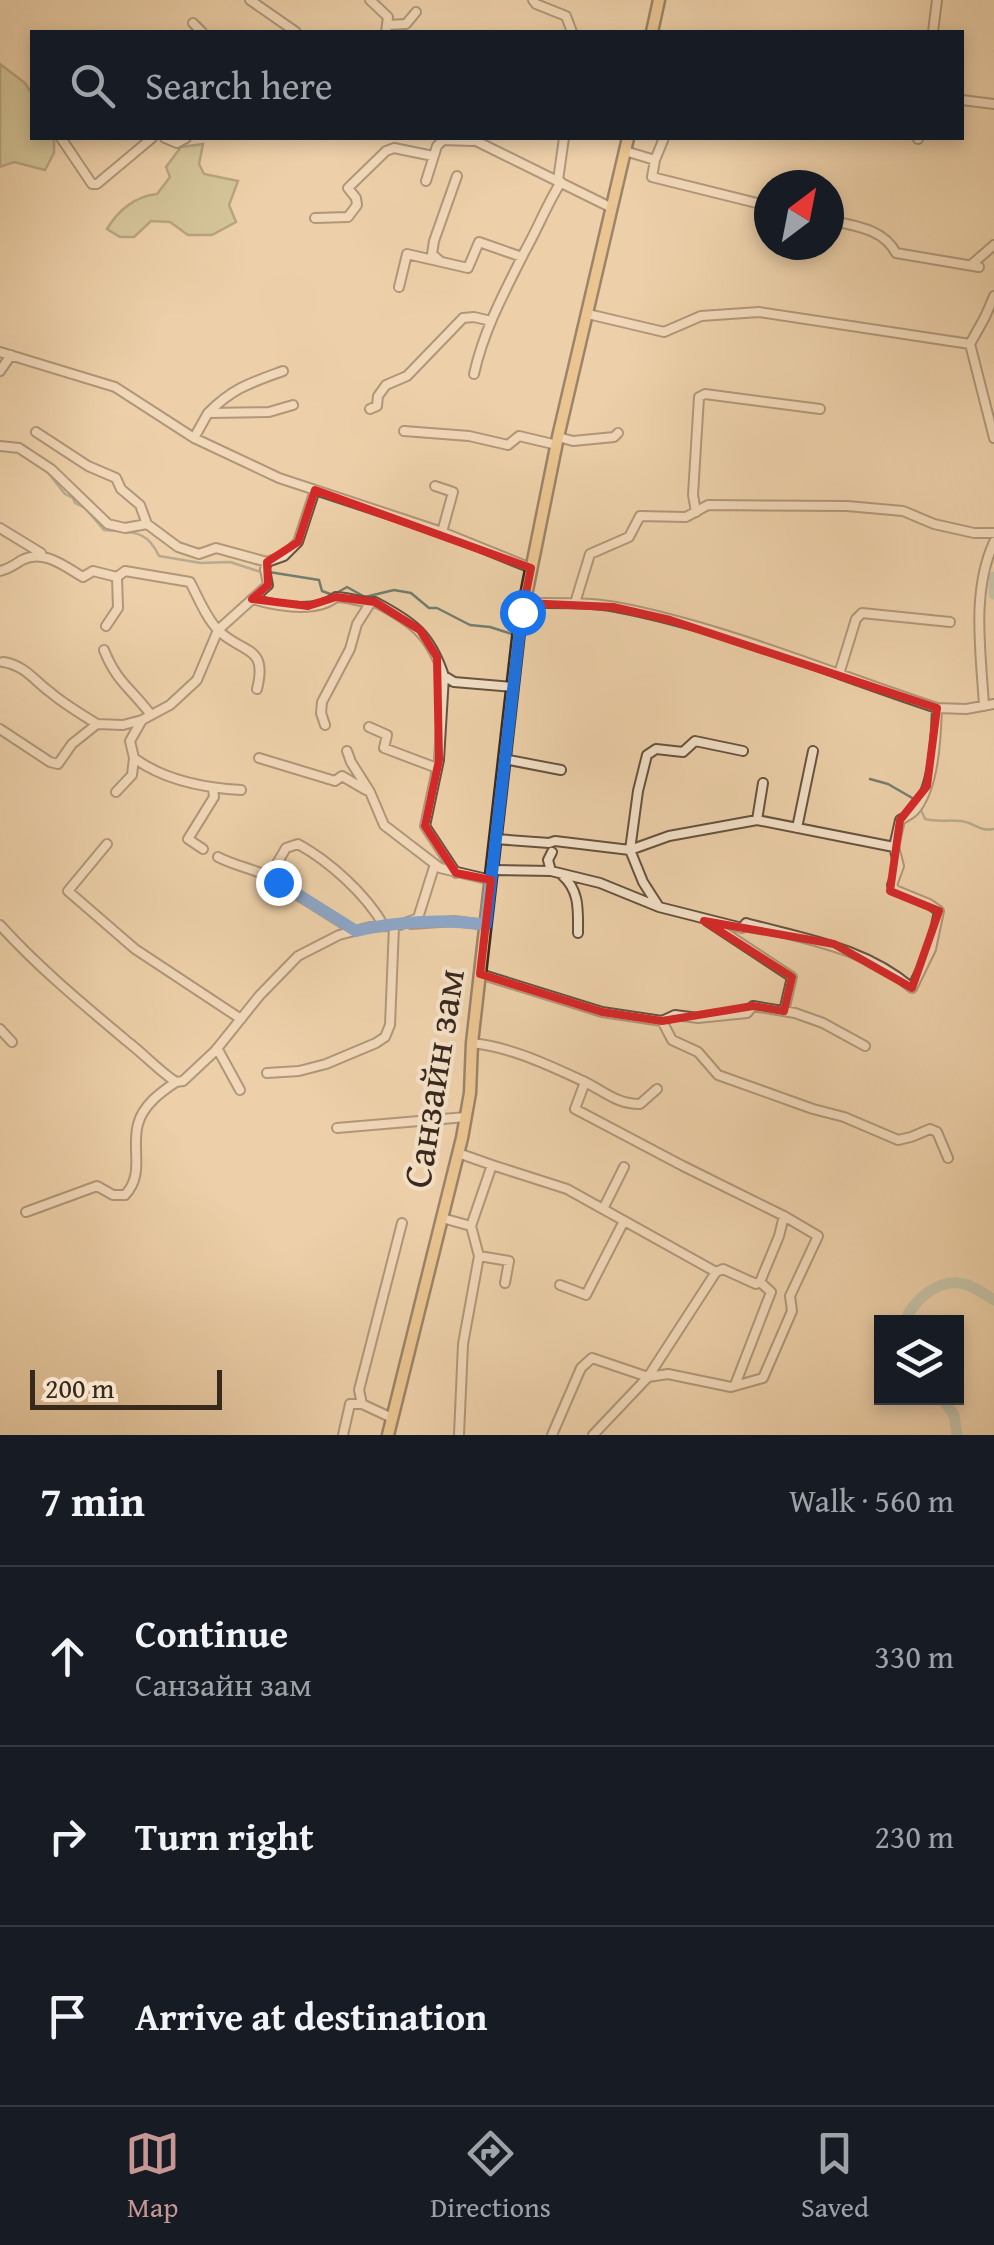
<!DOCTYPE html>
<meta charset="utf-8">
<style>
:root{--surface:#171b24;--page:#20242c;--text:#f1f3f6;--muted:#9ea1a6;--line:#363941;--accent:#c59692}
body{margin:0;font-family:"Gentium Book Plus",serif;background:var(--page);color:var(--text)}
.controls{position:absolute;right:30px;bottom:30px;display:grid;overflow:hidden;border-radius:0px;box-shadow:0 5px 15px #0003}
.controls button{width:90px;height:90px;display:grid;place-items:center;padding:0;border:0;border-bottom:2px solid var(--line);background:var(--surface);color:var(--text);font:50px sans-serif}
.compass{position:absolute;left:754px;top:170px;width:90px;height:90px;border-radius:50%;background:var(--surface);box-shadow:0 5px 15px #0003;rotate:32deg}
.scale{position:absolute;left:30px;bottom:25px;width:192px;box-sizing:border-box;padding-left:10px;border:5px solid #39291d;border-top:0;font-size:28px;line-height:35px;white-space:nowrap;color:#39291d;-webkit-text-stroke:8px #f3e0c7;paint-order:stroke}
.stop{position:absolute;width:30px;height:30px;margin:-22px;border:8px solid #1a73e8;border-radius:50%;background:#fff}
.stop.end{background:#1a73e8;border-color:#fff;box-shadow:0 2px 10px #0008}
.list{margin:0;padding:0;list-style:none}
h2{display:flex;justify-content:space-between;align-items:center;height:130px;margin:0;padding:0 40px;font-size:42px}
h2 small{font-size:32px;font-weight:400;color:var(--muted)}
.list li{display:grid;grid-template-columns:65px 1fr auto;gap:30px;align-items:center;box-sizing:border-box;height:180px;padding:0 40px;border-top:2px solid var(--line)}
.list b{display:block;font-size:38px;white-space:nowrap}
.list p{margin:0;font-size:32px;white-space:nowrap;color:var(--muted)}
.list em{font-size:32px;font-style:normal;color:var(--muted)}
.icon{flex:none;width:55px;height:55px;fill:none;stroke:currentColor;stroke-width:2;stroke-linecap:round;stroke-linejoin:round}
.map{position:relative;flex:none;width:994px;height:1435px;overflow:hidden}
.search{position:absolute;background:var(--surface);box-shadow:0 5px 15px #0003;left:30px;right:30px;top:30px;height:110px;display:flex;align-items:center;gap:25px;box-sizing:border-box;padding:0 35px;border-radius:0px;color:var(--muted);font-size:38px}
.sheet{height:670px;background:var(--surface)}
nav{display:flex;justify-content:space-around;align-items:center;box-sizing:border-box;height:140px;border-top:2px solid var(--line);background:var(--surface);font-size:28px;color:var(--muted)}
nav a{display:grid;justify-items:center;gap:5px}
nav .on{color:var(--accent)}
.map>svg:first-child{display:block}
.green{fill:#b9bb87;stroke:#797252;stroke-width:2.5}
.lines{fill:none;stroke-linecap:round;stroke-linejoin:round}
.stream{stroke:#737e70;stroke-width:2.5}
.river{stroke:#99b7a7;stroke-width:11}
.minor-casing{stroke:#665340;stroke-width:12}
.major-casing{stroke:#39291d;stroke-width:15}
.minor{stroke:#f3e0c7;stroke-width:8}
.major{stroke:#e6b874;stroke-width:10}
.route{stroke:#1a73e8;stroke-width:12}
.marked{fill:none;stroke:#d62828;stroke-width:8;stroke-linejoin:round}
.labels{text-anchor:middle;stroke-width:8;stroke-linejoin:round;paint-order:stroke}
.street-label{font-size:40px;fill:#39291d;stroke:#f3e0c7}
</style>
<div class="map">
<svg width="994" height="1435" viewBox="0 0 994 1435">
<rect width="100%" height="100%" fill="#edd0a9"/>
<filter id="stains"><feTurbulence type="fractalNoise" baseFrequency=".002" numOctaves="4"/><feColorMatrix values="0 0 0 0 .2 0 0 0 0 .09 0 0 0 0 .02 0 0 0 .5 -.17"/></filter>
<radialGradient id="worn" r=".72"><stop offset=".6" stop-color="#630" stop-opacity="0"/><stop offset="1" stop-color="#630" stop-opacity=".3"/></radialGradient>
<path class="green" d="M0,64l25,19 7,11v44h22v15l-9,17 -31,-8 -14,5z
M203,144l-4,20 5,10 34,7 -9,24 7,17 -24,13h-24l-18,-13 -19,-1 -17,16h-14l-13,-8c11,-19 29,-33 50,-35l13,-17 -4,-10 15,-20z"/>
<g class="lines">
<path class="stream" d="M46,470l19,24 8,4 2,5 10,5 19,22c27,3 42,-2 55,26l42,7 29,-1 31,10
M269,572l50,8 3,11 11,4 14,-8 18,10 29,-7 17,3 18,15h8l33,17 20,2 22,7
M870,779l18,5 26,15 3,4
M921,810l4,9c15,4 30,-1 44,4 10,4 13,8 25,6"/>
<path class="river" d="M994,577v17
M905,1322c7,-21 34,-45 59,-38 10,2 21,11 30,16
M942,1398l12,17 3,20"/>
<defs>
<path id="minor" d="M250,0l46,32
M370,0l18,17 -2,15
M533,0l3,4 30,12 6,16
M193,23l9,9
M388,25l18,-1 10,-12
M933,32l4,-32
M962,100l32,4
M61,138l31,46h5l55,-46
M165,138l12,5 9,-5
M470,138l142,70
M664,138l-9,22 -3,17 117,29
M918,139v-1
M625,151l30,9
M558,180l6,-42
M426,181l11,-35 6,-6 29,1
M315,218l33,-1 9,-12 -1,-7 -8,-10 38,-37 8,-3 39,8
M829,220c25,6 54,8 67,33l83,14
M440,261l-8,-7 2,-13 23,-65
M971,265l23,-20
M399,287l8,-33 61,14 11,-26 43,15
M994,296l-9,21 -15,27 24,94
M588,314l76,18 37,-16 58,-4 211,32
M0,352l115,35 79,51 85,40 163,54 89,36
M0,371l11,-16
M474,374c10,-45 31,-83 51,-123 13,-23 22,-47 36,-69
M370,409l7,-3 1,-10 8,-11 21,-9 56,-58 11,-1 17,4
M208,413c25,-25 42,-30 75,-42
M404,431l65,5 39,9 11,-9 38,9
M36,432l52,34 28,12 5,11 19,16 7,19
M558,437l15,4 41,-4 4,-4
M194,438l14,-25 61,-1 24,-7
M0,446l19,2 32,21 57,55 17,4 22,-4 31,23 21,7 17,-6 51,14
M435,486l18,6 -11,40
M696,512l-3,-17 6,-98 6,-3 115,15
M0,528l41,25
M0,571c9,-2 14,-6 22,-11 22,-11 42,6 61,17l10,-6 24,6 8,-6 65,11c8,15 16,36 29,49 24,23 49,14 38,58
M252,599c25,7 63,15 84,-2 13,0 26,6 39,5 38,20 55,32 69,74l10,6 58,5
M524,603c31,0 62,-1 92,4 110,21 214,66 321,101l29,1 28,-5
M575,603l15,-49 39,-17 11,-21 46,1 22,-12 139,1 56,5 31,13 40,9h20
M106,626l12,-18 -1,-31
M104,650c13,33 28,39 47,65
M3,662c21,3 31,18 47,30 14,12 31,22 47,32
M839,674l17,-55 6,-6 88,9
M444,676l-5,84 -14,66 31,47
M984,706c-3,-54 -13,-114 10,-164
M142,720l-12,21 4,17c30,22 70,30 107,32
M325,725l-4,-12 1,-11 28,-53 7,-25 14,-22
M369,727l18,8 -3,13 53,20
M0,729l50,33 8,2 14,-20 25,-20 26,1 19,-5 28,-15 27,-25 21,-50 50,-45 -3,-16 2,-7 17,-6 14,-14 17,-52
M347,751l4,11 19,30 14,33 56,43 51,12
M743,751l-48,-10 -12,11 -27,-3 -9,6 -9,36 -8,59 13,32 16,25 83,21 4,-5c58,16 118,24 166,65l19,-39 8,-38 -10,-7 -34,-14 -3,-5 7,-19 -5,-19 6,-27c5,-3 10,-5 14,-9 20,-22 22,-74 23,-103
M259,758l76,23 7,-5 24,14
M504,759l57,11
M116,792l16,-17 2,-17
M757,820l6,-37
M797,828l16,-77
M495,839l54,4 6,-2 75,9 39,-14 88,-16 137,27
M107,844l-39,47 67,58 106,70
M203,849l-15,-10 26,-42 -1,-9
M552,852l-4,8 3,11 49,12 59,24
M218,857c17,9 34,11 51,20
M492,870l59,1
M562,875c18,16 16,35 16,58
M707,921l85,56 -8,34
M411,924l43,-3 32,4
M0,925c39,43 84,80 128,117 17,13 30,28 48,40l7,-1 32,-30 45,-56 38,-39 41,-21 31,-8 30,-2 18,-7 17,-54
M355,931l-86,-54 17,-29 12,-4c31,17 68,50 86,82
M480,974l122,38 60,9 13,-6 23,3 49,-5 6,-7 42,7 28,10 42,23
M662,1021l10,19 26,12 20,23 95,34 31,8 54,23 13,-3 19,-8 7,3 11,26
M0,1029l12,13
M472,1043c39,4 76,22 111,38 21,10 33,23 57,23l17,-15
M217,1048l23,42
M267,1073l32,-2 27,-7 50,-21 9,-6 5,-12 4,-99
M337,1128l129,-11
M458,1153l34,12
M603,1209l21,-42
M26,1212l71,-26 16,9h12c20,-21 6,-46 13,-71 5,-19 23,-32 38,-42
M442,1218l29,8 8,30 -16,88 -4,91
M471,1226l21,-61 75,24 149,83 7,-3 33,15 4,-2
M479,1256l30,5 -4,22
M560,1285l26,10 38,-74
M735,1385l36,-93 -11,-10 19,-46 5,-20
M392,1418l-30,-14 -3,-14 43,-167
M343,1435l7,-31h12
M552,1435l29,-67 11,-10 56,19 20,-3 63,13 32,-9 29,-67 -2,-15 28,-60 -34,-20 -101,-50 -108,-57 10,-27
M593,1435l55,-58 68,-105"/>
<path id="major" d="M652,32l7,-32
M388,1435l74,-297 8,-45 2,-50 47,-413 39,-193 70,-299"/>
</defs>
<use href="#minor" class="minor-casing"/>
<use href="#major" class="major-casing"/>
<use href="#minor" class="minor"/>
<use href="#major" class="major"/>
</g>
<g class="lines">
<path class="route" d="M278,882l78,49c41,-10 88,-12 130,-6l36,-313"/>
</g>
<path d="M0 0H994V1435H0ZM315,490l216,78 -7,35 89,4 57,13 267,88 -10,78 -27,34 -10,71 49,20 -27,77 -78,-44 -130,-23 88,56 -8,34 -31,-5 -91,15 -60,-9 -122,-38 11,-94 -35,-7 -31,-47 14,-66 -2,-103 -17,-27 -45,-28 -39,-5 -28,9 -56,-7 16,-14 -1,-23 31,-20z" fill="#edd0a9" fill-opacity=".55" fill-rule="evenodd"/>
<path class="marked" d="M315,490l216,78 -7,35 89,4 57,13 267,88 -10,78 -27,34 -10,71 49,20 -27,77 -78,-44 -130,-23 88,56 -8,34 -31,-5 -91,15 -60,-9 -122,-38 11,-94 -35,-7 -31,-47 14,-66 -2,-103 -17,-27 -45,-28 -39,-5 -28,9 -56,-7 16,-14 -1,-23 31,-20z"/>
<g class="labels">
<g class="street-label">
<text transform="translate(433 1078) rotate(-81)" y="14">Санзайн зам</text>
</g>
</g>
<rect width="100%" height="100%" filter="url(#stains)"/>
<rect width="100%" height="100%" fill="url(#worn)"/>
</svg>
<div class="controls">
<button><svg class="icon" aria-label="layers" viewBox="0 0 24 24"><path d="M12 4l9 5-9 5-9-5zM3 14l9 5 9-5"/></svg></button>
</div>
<svg class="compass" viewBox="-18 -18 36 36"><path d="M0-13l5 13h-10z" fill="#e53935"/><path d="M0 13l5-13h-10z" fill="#9ea1a6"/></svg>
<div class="scale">200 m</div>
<div class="stop" style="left:522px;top:612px"></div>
<div class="stop end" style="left:278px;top:882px"></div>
<div class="search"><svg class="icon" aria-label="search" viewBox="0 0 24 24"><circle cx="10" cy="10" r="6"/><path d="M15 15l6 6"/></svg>Search here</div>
</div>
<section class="sheet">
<h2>7 min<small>Walk · 560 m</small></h2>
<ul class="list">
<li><svg class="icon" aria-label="ahead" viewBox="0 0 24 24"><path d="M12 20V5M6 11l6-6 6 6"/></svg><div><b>Continue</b><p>Санзайн зам</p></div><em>330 m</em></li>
<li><svg class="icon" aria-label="right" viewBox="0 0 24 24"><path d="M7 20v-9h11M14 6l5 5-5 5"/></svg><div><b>Turn right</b></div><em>230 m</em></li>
<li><svg class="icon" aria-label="arrive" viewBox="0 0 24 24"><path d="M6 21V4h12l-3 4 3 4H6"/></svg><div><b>Arrive at destination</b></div></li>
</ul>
</section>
<nav>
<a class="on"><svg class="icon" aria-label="map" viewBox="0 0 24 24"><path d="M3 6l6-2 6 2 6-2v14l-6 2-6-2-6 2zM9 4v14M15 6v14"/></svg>Map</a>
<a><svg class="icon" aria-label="directions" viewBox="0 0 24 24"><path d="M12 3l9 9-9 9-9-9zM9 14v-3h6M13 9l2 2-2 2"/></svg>Directions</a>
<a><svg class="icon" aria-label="saved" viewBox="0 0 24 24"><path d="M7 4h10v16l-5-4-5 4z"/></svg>Saved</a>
</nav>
